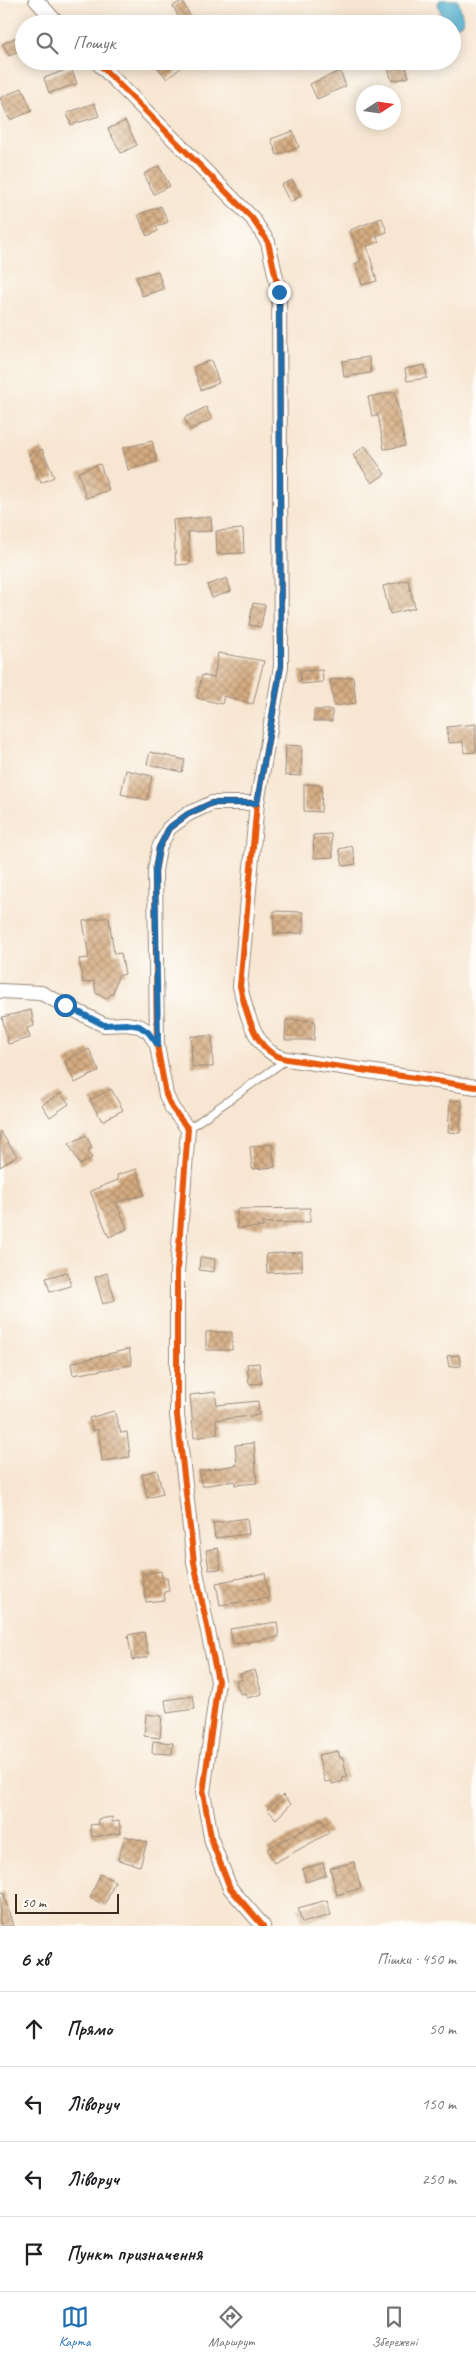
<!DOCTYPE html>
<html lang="uk">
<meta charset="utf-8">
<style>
:root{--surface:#fff;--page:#f2f2f2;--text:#202124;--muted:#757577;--line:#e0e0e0;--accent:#1f6fb2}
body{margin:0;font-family:Caveat,sans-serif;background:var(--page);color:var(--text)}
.compass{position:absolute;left:356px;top:85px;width:45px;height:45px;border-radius:50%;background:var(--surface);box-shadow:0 2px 12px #0003;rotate:78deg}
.scale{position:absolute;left:15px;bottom:12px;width:104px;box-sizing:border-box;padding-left:5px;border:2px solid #3b2a1e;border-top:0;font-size:14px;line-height:18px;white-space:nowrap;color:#3b2a1e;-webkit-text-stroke:4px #fdfcf7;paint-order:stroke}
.stop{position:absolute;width:15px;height:15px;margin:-11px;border:4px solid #1f6fb2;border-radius:50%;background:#fff}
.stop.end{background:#1f6fb2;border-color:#fff;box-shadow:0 1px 5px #0008}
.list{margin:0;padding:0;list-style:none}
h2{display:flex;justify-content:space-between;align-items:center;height:65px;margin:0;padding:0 20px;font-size:21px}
h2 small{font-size:16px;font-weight:400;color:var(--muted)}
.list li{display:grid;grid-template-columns:32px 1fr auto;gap:15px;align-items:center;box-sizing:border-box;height:75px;padding:0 20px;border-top:1px solid var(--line)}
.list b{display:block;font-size:19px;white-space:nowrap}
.list em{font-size:16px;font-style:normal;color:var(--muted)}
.icon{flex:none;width:28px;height:28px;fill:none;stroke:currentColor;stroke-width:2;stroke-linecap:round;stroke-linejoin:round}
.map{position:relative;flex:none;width:476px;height:1926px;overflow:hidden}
.search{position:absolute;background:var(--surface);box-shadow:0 2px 12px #0003;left:15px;right:15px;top:15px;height:55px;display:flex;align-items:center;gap:12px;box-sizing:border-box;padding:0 18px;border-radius:28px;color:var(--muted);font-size:19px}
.sheet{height:365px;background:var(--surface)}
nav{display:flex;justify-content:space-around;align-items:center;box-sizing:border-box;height:70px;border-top:1px solid var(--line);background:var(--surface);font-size:14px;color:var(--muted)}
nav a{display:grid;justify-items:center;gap:2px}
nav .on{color:var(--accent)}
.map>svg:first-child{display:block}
.water{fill:#4eadcd;stroke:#446c76}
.building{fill:url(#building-cross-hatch)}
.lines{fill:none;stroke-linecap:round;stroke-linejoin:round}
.lane-casing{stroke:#998878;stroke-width:9}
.street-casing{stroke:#998878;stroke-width:16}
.lane{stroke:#fff;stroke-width:7}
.street{stroke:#fff;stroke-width:14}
.cycleway-casing{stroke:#fdfcf7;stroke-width:9}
.cycleway{stroke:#e8590c;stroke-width:6}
.route{stroke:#1f6fb2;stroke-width:6}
</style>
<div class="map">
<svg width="476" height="1926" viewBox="0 0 476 1926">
<defs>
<pattern id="building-cross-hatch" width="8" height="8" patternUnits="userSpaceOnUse" patternTransform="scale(1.25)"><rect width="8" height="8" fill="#d5ac81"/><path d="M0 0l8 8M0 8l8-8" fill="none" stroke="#ae8c69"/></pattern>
</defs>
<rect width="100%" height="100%" fill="#fdfcf7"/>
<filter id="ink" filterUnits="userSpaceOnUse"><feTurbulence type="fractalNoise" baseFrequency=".02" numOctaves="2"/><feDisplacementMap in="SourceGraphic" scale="10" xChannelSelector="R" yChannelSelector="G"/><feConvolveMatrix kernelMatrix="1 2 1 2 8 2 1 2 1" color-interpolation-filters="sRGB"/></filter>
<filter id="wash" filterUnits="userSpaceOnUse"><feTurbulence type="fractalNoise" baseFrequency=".0096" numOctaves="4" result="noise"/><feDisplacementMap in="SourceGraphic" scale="20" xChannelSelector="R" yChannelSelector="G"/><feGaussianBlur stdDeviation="1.12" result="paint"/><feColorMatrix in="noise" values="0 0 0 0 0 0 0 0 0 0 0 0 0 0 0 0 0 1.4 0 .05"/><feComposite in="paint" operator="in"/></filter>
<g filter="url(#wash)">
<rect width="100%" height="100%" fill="#f7e6d1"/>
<path class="water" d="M440,0h18l6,22 -12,7v-5h-8l-6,-20z"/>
<g id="blocks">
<path class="building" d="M182,1l13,23h-13l-9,-18z
M20,35l4,7v6l-15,8 -6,-12z
M152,61h37l-22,18z
M404,61l5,16 -17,4 -5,-16z
M71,68l6,16 -28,9 -5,-15z
M340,71l6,15 -29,13 -7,-15z
M22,88l10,23 -22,9 -10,-22z
M94,103l5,13 -28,9 -4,-12z
M125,121l12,24 -16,8 -13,-24z
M293,131l6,16 -22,8 -6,-16z
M159,166l11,20 -16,8 -10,-20z
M292,180l9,16 -11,6 -9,-17z
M161,206l7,16 -12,5 2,4 -11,5 -9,-21z
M382,218l5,14 -11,4 3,6 -12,4 10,35 -15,4 -6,-22 5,-2 -11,-31z
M158,271l5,18 -21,7 -6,-19z
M369,357l2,16 -27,4 -2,-16z
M211,360l8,23 -18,7 -8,-23z
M425,365l2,13 -20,3 -2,-12z
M395,392l10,54 -21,3 -6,-34 -6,1 -4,-19z
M206,407l6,12 -22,11 -6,-12z
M152,441l5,21 -29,8 -5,-22z
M365,446l20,28 -13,9 -19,-28z
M42,449l12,28 -13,6 -12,-29z
M100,464l9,26 -23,8 -8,-26z
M211,517l1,14 -24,1 2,32 -14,1 -3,-45z
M243,529l1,24 -27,1 -1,-23z
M227,578l4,13 -19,7 -5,-13z
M408,580l7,28 -25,6 -7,-28z
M253,603l12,2 -4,22 -12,-2z
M218,653l46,8 -11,43 -29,-8 -2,8 -25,-6 5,-23 12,3z
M322,670l1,12 -22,2 -1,-13z
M353,677l3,26 -22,3 -4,-26z
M314,710h18v11h-18z
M476,724v28l-12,1 -1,-11 -14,1 -2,-16z
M286,745l16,1 -1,30 -16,-1z
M150,752l35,8 -3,12 -35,-8z
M126,770l26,6 -5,24 -26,-6z
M304,784l18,1 -1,27 -17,-1z
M331,834l2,23 -19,1 -1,-23z
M352,846l4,18 -13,2 -4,-17z
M274,911l29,1v21l-29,1z
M109,917l5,37 7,-1 4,21 -7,2 -5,17 -7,6 -10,-6 -2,-12 -11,2 -4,-24 10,-1 -6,-37z
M31,1010l3,16 -7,2 3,10 -22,6 -6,-27z
M286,1020l29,1 -1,19h-29z
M191,1036h21l1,31h-21z
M89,1049l10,22 -24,12 -10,-22z
M111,1089l12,21 -21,11 -12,-21z
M61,1093l8,11 -19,13 -8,-12z
M450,1100l12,1 -2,32 -12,-1z
M0,1131l17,25 -17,11z
M86,1135l6,13 -4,2 4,8 -12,7 -11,-21z
M272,1144l3,23 -23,2 -2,-22z
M137,1169l7,26 -28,7 11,27 -18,8 -19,-46 28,-11 -1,-5z
M310,1208v14l-47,1v4l-26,1v-19z
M302,1252v19l-35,2 -1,-19z
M200,1257l15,2 -1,13 -15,-2z
M67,1272l4,14 -21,6 -4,-14z
M107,1273l8,27 -12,4 -8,-27z
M206,1332h26v18h-26z
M129,1349l3,16 -59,10 -2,-12z
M459,1355l2,11 -12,1 -2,-11z
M259,1363l3,20 -13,1 -2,-20z
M215,1392l2,13 41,-4 1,14 -43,5 2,14 -24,4 -4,-43z
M114,1411l7,22 6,-1 3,25 -28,4 -4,-32 -5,2 -4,-13z
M254,1443l3,40 -22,2v-4l-33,5 -3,-15 38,-6 -2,-20z
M157,1470l6,24 -16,4 -5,-24z
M247,1518l2,16 -34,4 -2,-15z
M218,1548l3,21 -12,1 -3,-20z
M161,1571l1,7h5l2,13 -5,1 1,8 -19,2 -4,-28z
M265,1573l4,25 -49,7 -4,-22z
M277,1622l2,15 -46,7 -3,-15z
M144,1632l4,25 -16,3 -4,-25z
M255,1670l7,24 -15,4 -2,-5 -5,1 -4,-13 6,-1 -2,-6z
M193,1696l2,13 -28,4 -2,-13z
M146,1714l16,2 -2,22 -16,-2z
M153,1741l20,2 -1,11 -20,-1z
M338,1751l2,7h3l4,19 -5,1 1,3 -11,3v-3l-7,1 -7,-27z
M283,1795l8,9 -15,15 -9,-10z
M112,1817v5l7,-1 2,12 -29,4 -2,-12 9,-1 -1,-5z
M322,1820l7,13 -55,30 -7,-14z
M125,1836l22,6 -7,24 -22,-6z
M354,1862l7,26 -24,7 -7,-27z
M323,1863l3,12 -20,7 -4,-13z
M100,1874l15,7 -10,24 -15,-7z
M0,1892h3l10,34h-13z
M327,1900l4,15 -29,8 -4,-15z"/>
</g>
</g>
<g filter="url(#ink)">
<use href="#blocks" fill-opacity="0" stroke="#998878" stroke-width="1"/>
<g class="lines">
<defs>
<path id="lane" d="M188,1129l98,-69"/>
<path id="street" d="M36,0l22,24
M96,61l156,157 16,24 11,50 2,374 -24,137 -17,183c4,19 14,57 32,67 4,3 10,5 15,6l189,28
M257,803h-45l-24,11 -19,14 -10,20 -4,23 2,174 9,50 6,13 16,21 -11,143v143l17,147 24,119 -15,112 9,49 18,46 33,38
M0,991l41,2 63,32 22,-1 13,2 10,6 8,13"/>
</defs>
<use href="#lane" class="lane-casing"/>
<use href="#street" class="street-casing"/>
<use href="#lane" class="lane"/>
<use href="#street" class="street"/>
<defs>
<path id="cycleway" d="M96,61l156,157 16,24 11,50 2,374 -24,137 -17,183c4,19 14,57 32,67 4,3 10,5 15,6l189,28
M257,803h-45l-24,11 -19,14 -10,20 -4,23 2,174 9,50 6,13 16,21 -11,143v143l17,147 24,119 -15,112 9,49 18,46 33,38"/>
</defs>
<use href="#cycleway" class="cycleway-casing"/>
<use href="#cycleway" class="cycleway"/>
</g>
</g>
<g class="lines" filter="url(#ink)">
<path class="route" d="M65,1005l39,20 22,-1 13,2 9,6 10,13 -3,-174 4,-23 10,-20 19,-14 24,-11h45l24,-137 -2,-374"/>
</g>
</svg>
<svg class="compass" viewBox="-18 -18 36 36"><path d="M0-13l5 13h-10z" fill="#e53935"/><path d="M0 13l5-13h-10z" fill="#757577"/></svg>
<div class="scale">50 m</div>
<div class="stop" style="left:65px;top:1005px"></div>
<div class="stop end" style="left:279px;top:292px"></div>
<div class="search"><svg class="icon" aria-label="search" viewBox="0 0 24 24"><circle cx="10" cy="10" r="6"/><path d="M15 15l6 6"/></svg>Пошук</div>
</div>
<section class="sheet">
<h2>6 хв<small>Пішки · 450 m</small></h2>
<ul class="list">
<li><svg class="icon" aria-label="ahead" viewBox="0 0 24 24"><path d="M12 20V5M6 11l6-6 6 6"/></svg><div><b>Прямо</b></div><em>50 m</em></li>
<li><svg class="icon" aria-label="left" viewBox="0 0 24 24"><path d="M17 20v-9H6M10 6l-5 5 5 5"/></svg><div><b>Ліворуч</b></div><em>150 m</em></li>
<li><svg class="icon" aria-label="left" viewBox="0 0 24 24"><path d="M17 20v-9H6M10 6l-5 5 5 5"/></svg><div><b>Ліворуч</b></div><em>250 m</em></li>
<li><svg class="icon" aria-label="arrive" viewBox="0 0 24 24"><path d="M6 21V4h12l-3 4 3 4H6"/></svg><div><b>Пункт призначення</b></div></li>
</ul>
</section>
<nav>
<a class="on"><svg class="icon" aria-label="map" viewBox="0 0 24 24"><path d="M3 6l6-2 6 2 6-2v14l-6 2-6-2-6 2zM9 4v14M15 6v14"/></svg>Карта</a>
<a><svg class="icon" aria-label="directions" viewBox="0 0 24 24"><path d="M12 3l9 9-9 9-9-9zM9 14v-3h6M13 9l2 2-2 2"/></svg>Маршрут</a>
<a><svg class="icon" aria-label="saved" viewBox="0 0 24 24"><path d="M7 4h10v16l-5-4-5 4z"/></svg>Збережені</a>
</nav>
